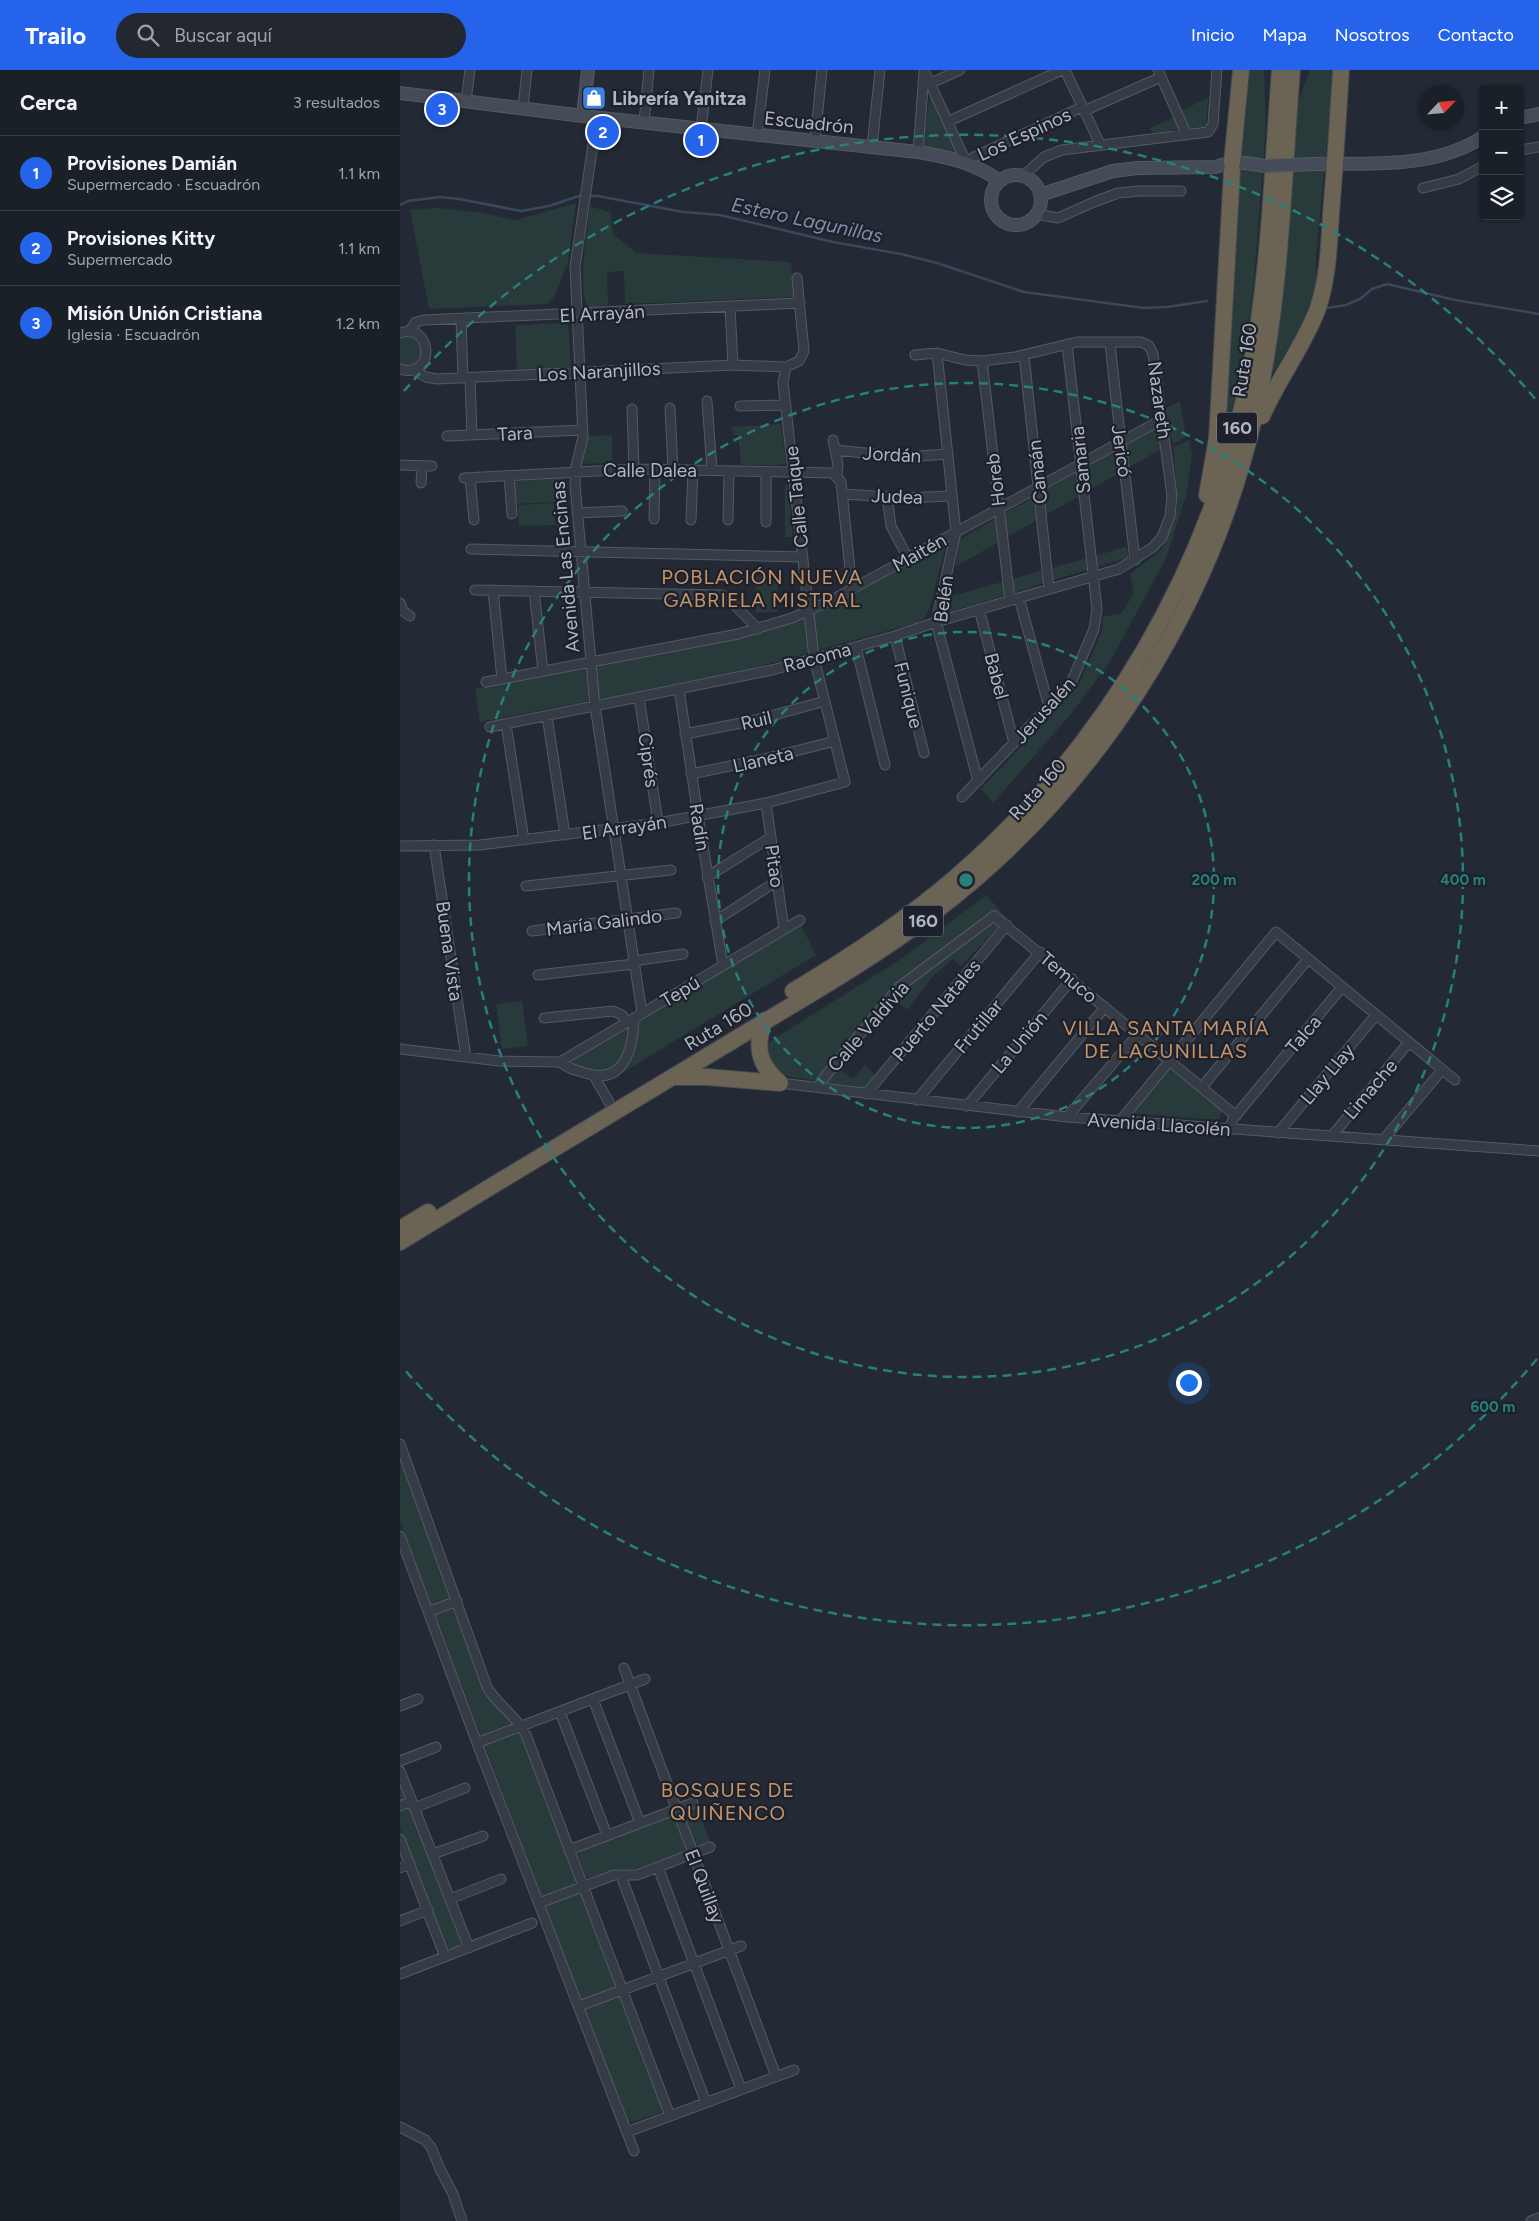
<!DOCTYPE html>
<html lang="es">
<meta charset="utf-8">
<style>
:root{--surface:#1a2028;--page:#232830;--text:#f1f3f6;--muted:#9fa3a8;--line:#383e45;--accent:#2563eb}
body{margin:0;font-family:Figtree,sans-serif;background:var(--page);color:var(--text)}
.controls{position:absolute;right:15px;top:15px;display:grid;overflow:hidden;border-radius:5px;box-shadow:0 1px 4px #0004}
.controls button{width:45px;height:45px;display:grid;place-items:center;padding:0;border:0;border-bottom:1px solid var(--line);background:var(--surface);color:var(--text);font:25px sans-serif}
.compass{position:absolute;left:1019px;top:15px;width:45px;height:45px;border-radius:50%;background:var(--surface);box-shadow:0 1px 4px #0004;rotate:64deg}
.you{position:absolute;left:788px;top:1312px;width:18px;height:18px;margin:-12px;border:4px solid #fff;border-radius:50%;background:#1a73e8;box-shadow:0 0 0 8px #1a73e833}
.badge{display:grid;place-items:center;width:32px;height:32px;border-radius:50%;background:var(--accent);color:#fff;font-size:16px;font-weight:700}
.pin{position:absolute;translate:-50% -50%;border:2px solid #fff;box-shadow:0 1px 5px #0006}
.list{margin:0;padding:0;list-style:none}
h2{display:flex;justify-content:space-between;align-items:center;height:65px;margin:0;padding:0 20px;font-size:21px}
h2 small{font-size:16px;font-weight:400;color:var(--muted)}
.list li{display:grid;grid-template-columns:32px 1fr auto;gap:15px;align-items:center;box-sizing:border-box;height:75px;padding:0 20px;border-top:1px solid var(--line)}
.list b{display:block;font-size:19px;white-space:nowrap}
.list p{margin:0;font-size:16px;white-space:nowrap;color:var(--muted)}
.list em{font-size:16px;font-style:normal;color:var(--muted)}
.icon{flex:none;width:28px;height:28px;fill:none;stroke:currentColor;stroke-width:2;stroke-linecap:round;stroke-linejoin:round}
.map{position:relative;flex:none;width:1139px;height:2151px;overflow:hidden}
header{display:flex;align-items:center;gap:30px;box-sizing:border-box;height:70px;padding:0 25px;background:var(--accent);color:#fff}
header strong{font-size:24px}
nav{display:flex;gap:28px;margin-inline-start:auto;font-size:18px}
.search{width:350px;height:45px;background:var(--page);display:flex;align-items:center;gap:12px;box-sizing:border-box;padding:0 18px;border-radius:28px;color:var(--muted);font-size:19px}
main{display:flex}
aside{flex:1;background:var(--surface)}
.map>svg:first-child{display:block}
.green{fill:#293a3a}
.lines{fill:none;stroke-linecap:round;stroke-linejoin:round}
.stream{stroke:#3a485c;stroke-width:2.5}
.street-casing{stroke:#545a64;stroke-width:11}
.secondary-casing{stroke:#545a64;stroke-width:14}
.highway-casing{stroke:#414751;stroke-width:18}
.street{stroke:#363c46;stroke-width:9}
.secondary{stroke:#454c58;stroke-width:12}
.highway{stroke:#6b6354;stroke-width:16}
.secondary-bridge-casing{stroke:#545a64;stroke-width:14;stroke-linecap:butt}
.secondary-bridge{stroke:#454c58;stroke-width:12}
.ring{fill:none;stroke:#27807b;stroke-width:2.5;stroke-dasharray:9 6}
.labels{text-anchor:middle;stroke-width:4.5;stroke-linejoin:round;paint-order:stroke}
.shield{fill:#1c212b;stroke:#848a95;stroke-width:1}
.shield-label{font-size:18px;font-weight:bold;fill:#b1b7c2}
.poi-label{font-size:19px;font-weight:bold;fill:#b1b7c2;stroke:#1c212b;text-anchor:start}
.street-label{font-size:19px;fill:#b1b7c2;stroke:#1c212b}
.water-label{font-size:20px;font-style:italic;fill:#7c8ea7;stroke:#1c212b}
.neighbourhood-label{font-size:20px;letter-spacing:1px;fill:#c5946a;stroke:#1c212b}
.centre{fill:#27807b;stroke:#1c212b;stroke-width:2.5}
.ring-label{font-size:15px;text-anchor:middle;font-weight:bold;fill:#27807b;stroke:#1c212b;stroke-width:4.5;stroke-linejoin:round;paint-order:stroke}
</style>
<header>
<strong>Trailo</strong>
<div class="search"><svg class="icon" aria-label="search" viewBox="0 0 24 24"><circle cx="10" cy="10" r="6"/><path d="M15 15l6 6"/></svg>Buscar aquí</div>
<nav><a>Inicio</a><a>Mapa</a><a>Nosotros</a><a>Contacto</a></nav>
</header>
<main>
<aside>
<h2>Cerca<small>3 resultados</small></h2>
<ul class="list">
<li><span class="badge">1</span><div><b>Provisiones Damián</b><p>Supermercado · Escuadrón</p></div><em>1.1 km</em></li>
<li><span class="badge">2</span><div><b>Provisiones Kitty</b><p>Supermercado</p></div><em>1.1 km</em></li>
<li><span class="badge">3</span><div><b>Misión Unión Cristiana</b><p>Iglesia · Escuadrón</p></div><em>1.2 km</em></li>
</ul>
</aside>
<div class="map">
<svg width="1139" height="2151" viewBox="0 0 1139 2151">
<rect width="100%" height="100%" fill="#232a35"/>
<path class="green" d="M849,0h15l2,56 -13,166 -14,99 -19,72 14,-264z
M910,0h24l-18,185v33l-17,42 -24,40 -5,5 12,-86 17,-190z
M530,23l26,56 -2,3 -29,-5 -2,-2z
M808,28l-2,26 -3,3 -51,6 -2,-5 34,-15 -2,-3z
M176,133l-8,58 -13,35 -8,8 -118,5 -19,-99 27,-2 39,4 40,8z
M190,136l21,7 2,21 23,19 155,9 4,35 -170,7 -1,-33 -17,1 1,33 -19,3c-13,-14 -1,-82 1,-102z
M168,253l3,46 -54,2 -2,-46z
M4,267c18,-1 25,19 9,29l-13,-2v-25z
M780,331l6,36 -13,7 -9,-35z
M381,354l5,39 -5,2h-40l-3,-30h-5l-1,-8z
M757,356l4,23 -206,118 5,-28z
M212,365v27l-26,2 -3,-3 5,-25z
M789,370l3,14 -6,42 -20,62 -55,102 -40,54 -78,89 -12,-14 97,-103 25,-58 -1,-11 19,-3 13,-21 -4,-19 32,-25 16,-43 -5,-59z
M162,408l5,4 3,46h-13l-1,-26 -43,2 -2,-22z
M385,414l3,3 5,50h-8z
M154,433l1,22 -36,1 -1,-21z
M542,476h3v3l-16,62 -6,8 -7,4 -174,48 -262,51 -5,-33 295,-58 50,-19z
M726,477l3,10 -186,57 2,-16z
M356,507h21l1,35 -22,1z
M586,825l21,23 -46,48 -8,-7 -20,17 -26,34 -13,-10 -57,67 15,12 13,-14 11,11 -12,12 -86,-13 -6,-6 -6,-22 6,-7 126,-79z
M401,855l15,30 -209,127 -6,-11 -31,-5 -1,-3z
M122,931l6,45 -26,3 -6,-45z
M767,997l56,43 -5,10 -89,-7z
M0,1386l81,227 38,49 143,376 -2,5 -28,9h-5l-227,-601z
M0,1713l62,160 -2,3 -9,4 -5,-4 -46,-118z
M297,1737l13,34 -72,27c-9,2 -16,0 -25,2 -9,2 -18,8 -27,7l-8,-21v-4z"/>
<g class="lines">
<path class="stream" d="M0,135l8,-4 32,-4 19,2 62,12 28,-5 30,-10h19l85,16 37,3 113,27 68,12 36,9 87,29 120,16 23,-1 40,-6
M927,238l19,-3 14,-6 12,-10 15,-5 68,16 84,14"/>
<defs>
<path id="street" d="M524,0l42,92 8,-5 108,-50
M665,0l35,74
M758,0l29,65
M531,13l29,-13
M66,31l4,-31
M123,38l4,-38
M684,41l77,-34
M197,47l-22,150 8,170 -7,29 -1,19 20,221 47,307
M549,51l113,-51
M244,52l5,-52
M301,59l7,-59
M357,65l8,-65
M415,71l7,-71
M472,77l8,-77
M1120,80l19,-3
M518,82l6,-79
M623,106l21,-19 18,-7 146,-18 5,-8 4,-54
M1023,118l36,-9 24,-13
M636,144l22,4 36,-16 24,-9 22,-2h41
M330,237l3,58
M61,249l2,59
M9,262l7,-10 8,-2 376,-17
M0,263c33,-11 36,47 0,36
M710,272c7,73 17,145 25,218
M537,283l19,179 -20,90 42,159
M624,285l25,234
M582,291l28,239
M13,300l13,7 11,2 296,-14 53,2
M70,308l2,57
M307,331l5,69
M340,336l46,-1
M270,338l3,61
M232,339l2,60
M47,366l136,-6
M433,370l5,25 -1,10
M435,380l70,7 43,-3
M0,395l32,1
M109,406l3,38
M64,408l170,-9 199,4 8,9 11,107
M70,408l4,42
M21,413l1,-17
M443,424l61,4 48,-2
M487,426l4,30 17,32
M178,443l44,-2
M254,449l1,-50
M291,450l2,-50
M328,450l1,-49
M366,452v-50
M71,479l332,8
M75,520l247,5 5,2 31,32
M93,520l9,89
M134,521l9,80
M619,528l30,109
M0,533l3,8 7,5
M579,539l35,134
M495,566l29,117
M456,577l29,118
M86,612l252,-48 54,-16 38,-17 331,-181
M279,619l19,127 25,149
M239,627l19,126
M147,646l18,119
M106,654l18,116
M90,657l282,-57 123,-34 41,-14 183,-53 34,-22 9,-10 8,-21 2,-20 -19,-142 -4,-8 -8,-4h-64l-62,15 -33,4 -17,-1 -28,-7 -22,2
M285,664l71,-14 69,-19
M291,704l73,-15 71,-18
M562,727l109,-114 23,-54 3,-20 -30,-265
M366,733l18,126
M34,775l32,212
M0,776l80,-1 178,-22 108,-20 79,-21 -31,-124 -31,-276 3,-15 13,-6 5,-10 -7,-73
M307,807l64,-40
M126,816l145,-16
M315,851l62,-40
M132,861l144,-18
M233,891l50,-7
M138,905l96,-11
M144,948l69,-7 9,4 5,7
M0,979l99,12 61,1c7,6 15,8 25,11 40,13 48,-25 49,-55
M160,992l240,-142
M194,1006l15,26
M380,1013l287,34 472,34
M418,1017l9,-13 72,-87 95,-71 242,200
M802,1017l106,-128
M466,1024l141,-169
M517,1030l123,-148
M567,1036l105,-127
M618,1042l87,-105
M667,1047l71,-83
M720,1051l156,-189 179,148
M829,1059l4,-10 109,-132
M878,1063l98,-118
M932,1066l77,-94
M984,1069l58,-69
M0,1374l87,243c10,18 30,29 39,48l144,381
M0,1466l77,207 157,408
M28,1542l29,-11
M224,1598l152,408
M193,1629l47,124
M0,1636l18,-7
M160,1642l47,123
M77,1673l168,-64
M0,1691l36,-14
M0,1701l69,177
M0,1736l12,-5
M14,1738l51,-20
M0,1769l45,118
M169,1780l124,-47
M33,1784l50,-18
M258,1797l83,222
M0,1798l10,-4
M223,1805v6l83,222
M50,1829l51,-20
M139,1833l75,-28h23l73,-28
M0,1851l28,-11
M0,1904l132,-51
M179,1936l162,-60
M0,2057l25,13 6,7 9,22 13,25 9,27
M227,2062l167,-62
M1131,2151l8,-3"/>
<path id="secondary" d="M0,23l183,23 335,36c31,5 56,11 82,29
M183,46l5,-46
M1120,48l19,-4
M914,94c56,-1 120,5 169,-27
M591 130a25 25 0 1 1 50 0a25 25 0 1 1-50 0Z
M640,125l73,-24 25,-3 78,-1c15,-7 33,-4 49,-1"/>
<path id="highway" d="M832,93l9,-93
M862,346c16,-37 42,-70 56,-108 10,-30 11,-62 13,-94 4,-48 7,-96 10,-144
M807,425l10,-57 15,-267
M393,921c57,-34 112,-70 163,-114 151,-130 255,-310 294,-505 20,-99 22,-202 30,-302
M365,950c-11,27 -6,45 15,63
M273,1007h34l73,6
M0,1159l28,-17
M0,1172c106,-65 213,-129 319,-193 72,-44 147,-85 214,-136 163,-123 279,-305 323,-504 25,-111 27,-226 36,-339"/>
</defs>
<use href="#street" class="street-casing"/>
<use href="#secondary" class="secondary-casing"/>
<use href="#highway" class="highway-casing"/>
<use href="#street" class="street"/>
<use href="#secondary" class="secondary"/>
<use href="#highway" class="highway"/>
<defs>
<path id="secondary-bridge" d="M865,96l49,-2"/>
</defs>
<use href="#secondary-bridge" class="secondary-bridge-casing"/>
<use href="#secondary-bridge" class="secondary-bridge"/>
</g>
<g class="ring">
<circle cx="566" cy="810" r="248"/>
<circle cx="566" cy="810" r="497"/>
<path d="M1137 1289A745 745 0 0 1 4 1299M4 321A745 745 0 0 1 1137 331"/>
</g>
<defs>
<symbol id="shop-square" viewBox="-11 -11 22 22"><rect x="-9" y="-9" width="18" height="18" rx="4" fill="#3f7fe0" stroke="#1c212b"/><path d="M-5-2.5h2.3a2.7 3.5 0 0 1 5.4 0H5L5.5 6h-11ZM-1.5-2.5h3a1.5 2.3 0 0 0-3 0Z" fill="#fff"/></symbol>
</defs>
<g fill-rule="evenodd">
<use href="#shop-square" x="180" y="14" width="28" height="28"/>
</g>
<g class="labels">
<g class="shield">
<rect x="817" y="342.5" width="40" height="31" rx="4"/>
<rect x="503" y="835.5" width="40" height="31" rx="4"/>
</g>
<g class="shield-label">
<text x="837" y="364">160</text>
<text x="523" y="857">160</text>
</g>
<g class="poi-label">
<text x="212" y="35">Librería Yanitza</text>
</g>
<g class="street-label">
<text transform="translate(409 52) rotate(6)" y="7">Escuadrón</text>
<text transform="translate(624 64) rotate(-25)" y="7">Los Espinos</text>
<text transform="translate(202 243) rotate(-3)" y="7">El Arrayán</text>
<text transform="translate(844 290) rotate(-81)" y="7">Ruta 160</text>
<text transform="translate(199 301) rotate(-3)" y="7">Los Naranjillos</text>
<text transform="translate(760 330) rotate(82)" y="7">Nazareth</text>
<text transform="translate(115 363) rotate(-3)" y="7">Tara</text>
<text transform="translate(722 381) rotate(82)" y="7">Jericó</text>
<text transform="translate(492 384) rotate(3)" y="7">Jordán</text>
<text transform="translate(680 390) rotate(-96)" y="7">Samaria</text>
<text x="250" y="407">Calle Dalea</text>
<text transform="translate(637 402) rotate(-96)" y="7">Canaán</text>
<text transform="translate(595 410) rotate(-97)" y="7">Horeb</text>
<text transform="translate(497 426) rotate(2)" y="7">Judea</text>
<text transform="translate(396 427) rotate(-96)" y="7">Calle Taique</text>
<text transform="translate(519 482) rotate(-29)" y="7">Maitén</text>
<text transform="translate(165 497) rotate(-95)" y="7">Avenida Las Encinas</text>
<text transform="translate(543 529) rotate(-82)" y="7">Belén</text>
<text transform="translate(417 587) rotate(-15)" y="7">Racoma</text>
<text transform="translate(597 606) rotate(75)" y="7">Babel</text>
<text transform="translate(509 625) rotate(76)" y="7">Funique</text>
<text transform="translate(644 640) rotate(-48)" y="7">Jerusalén</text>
<text transform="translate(356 650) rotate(-13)" y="7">Ruil</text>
<text transform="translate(363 689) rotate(-13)" y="7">Llaneta</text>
<text transform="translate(249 690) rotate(82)" y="7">Ciprés</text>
<text transform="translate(637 719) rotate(-48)" y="7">Ruta 160</text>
<text transform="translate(224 757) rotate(-8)" y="7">El Arrayán</text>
<text transform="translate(300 757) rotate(81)" y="7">Radín</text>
<text transform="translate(375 796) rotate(82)" y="7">Pitao</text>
<text transform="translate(204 852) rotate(-7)" y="7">María Galindo</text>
<text transform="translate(50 881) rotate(82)" y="7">Buena Vista</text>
<text transform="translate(669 907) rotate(40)" y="7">Temuco</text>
<text transform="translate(280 921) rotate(-31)" y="7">Tepú</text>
<text transform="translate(536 940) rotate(-50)" y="7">Puerto Natales</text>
<text transform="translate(318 956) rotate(-31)" y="7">Ruta 160</text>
<text transform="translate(468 956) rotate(-49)" y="7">Calle Valdivia</text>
<text transform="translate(578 956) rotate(-50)" y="7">Frutillar</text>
<text transform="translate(903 964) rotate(-50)" y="7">Talca</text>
<text transform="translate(619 972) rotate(-50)" y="7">La Unión</text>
<text transform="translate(927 1004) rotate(-50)" y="7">Llay Llay</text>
<text transform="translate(970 1019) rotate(-50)" y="7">Limache</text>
<text transform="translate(759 1054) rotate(4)" y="7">Avenida Llacolén</text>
<text transform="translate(305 1816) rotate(69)" y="7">El Quillay</text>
</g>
<g class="water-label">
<text transform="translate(407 150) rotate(12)" y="7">Estero Lagunillas</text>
</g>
<g class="neighbourhood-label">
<text x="362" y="514">POBLACIÓN NUEVA<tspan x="362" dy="23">GABRIELA MISTRAL</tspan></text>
<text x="766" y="965">VILLA SANTA MARÍA<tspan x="766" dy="23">DE LAGUNILLAS</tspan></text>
<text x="328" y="1727">BOSQUES DE<tspan x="328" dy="23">QUIÑENCO</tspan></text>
</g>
</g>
<circle cx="566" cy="810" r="8" class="centre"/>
<g class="ring-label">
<text x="814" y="815">200 m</text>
<text x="1063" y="815">400 m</text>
<text x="1093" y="1342">600 m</text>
</g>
</svg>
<div class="controls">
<button>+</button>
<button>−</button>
<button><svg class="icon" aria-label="layers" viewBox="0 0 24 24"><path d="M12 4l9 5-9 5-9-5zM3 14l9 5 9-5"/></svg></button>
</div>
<svg class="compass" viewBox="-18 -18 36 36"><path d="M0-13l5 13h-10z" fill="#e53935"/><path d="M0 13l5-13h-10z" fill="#9fa3a8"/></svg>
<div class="you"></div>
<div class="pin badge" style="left:301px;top:70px">1</div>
<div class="pin badge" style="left:203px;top:62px">2</div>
<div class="pin badge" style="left:42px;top:39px">3</div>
</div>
</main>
